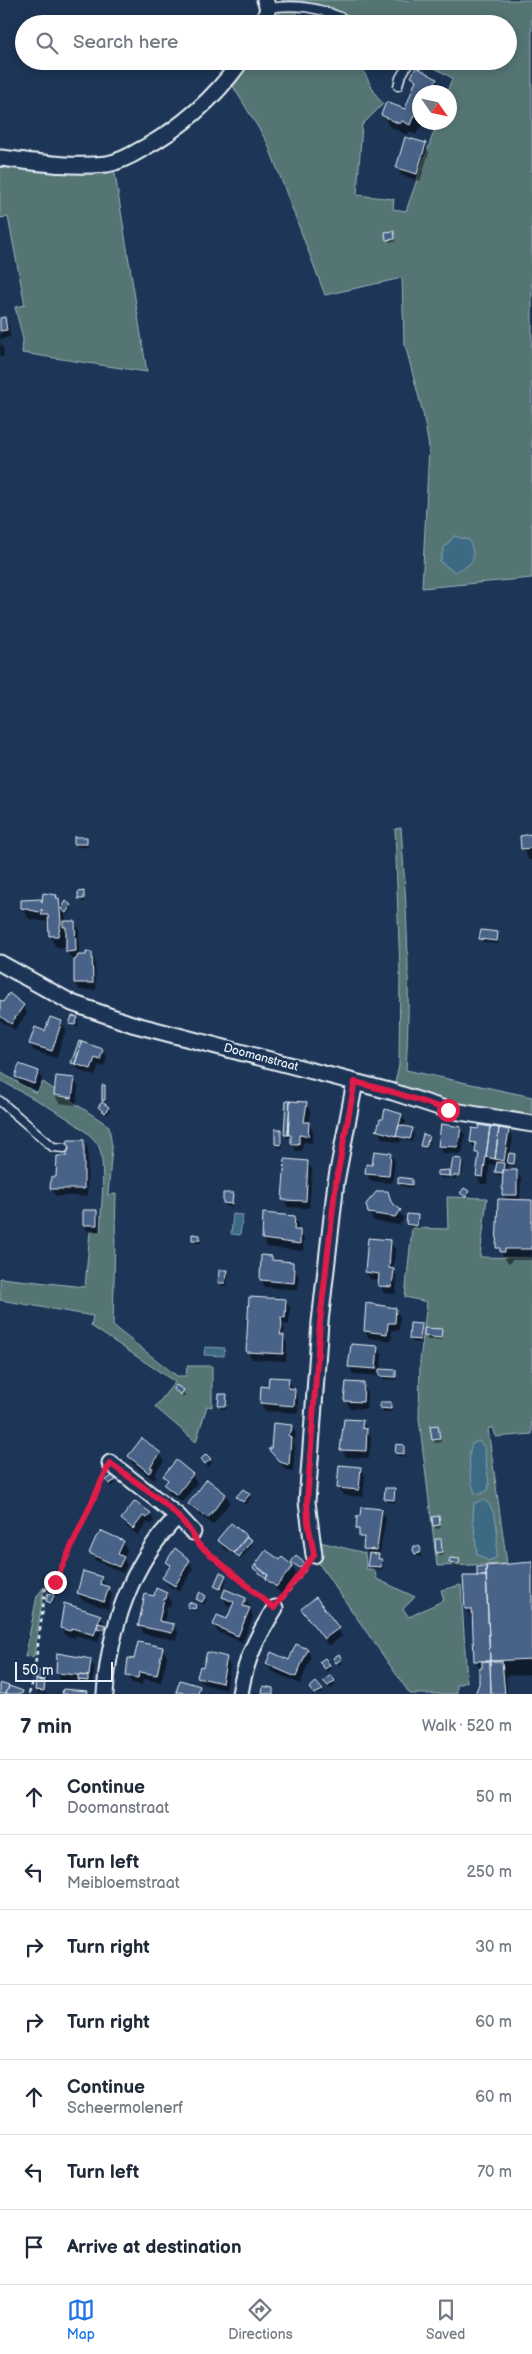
<!DOCTYPE html>
<meta charset="utf-8">
<style>
:root{--surface:#fff;--page:#f6f6f7;--text:#1f2937;--muted:#747a83;--line:#e0e1e3;--accent:#1a73e8}
body{margin:0;font-family:"Balsamiq Sans",sans-serif;background:var(--page);color:var(--text)}
.compass{position:absolute;left:412px;top:85px;width:45px;height:45px;border-radius:50%;background:var(--surface);box-shadow:0 2px 12px #0003;rotate:124deg}
.scale{position:absolute;left:15px;bottom:12px;width:98px;box-sizing:border-box;padding-left:5px;border:2px solid #e8f1f8;border-top:0;font-size:14px;line-height:18px;white-space:nowrap;color:#e8f1f8;-webkit-text-stroke:4px #1d3557;paint-order:stroke}
.stop{position:absolute;width:15px;height:15px;margin:-11px;border:4px solid #e11d48;border-radius:50%;background:#fff}
.stop.end{background:#e11d48;border-color:#fff;box-shadow:0 1px 5px #0008}
.list{margin:0;padding:0;list-style:none}
h2{display:flex;justify-content:space-between;align-items:center;height:65px;margin:0;padding:0 20px;font-size:21px}
h2 small{font-size:16px;font-weight:400;color:var(--muted)}
.list li{display:grid;grid-template-columns:32px 1fr auto;gap:15px;align-items:center;box-sizing:border-box;height:75px;padding:0 20px;border-top:1px solid var(--line)}
.list b{display:block;font-size:19px;white-space:nowrap}
.list p{margin:0;font-size:16px;white-space:nowrap;color:var(--muted)}
.list em{font-size:16px;font-style:normal;color:var(--muted)}
.icon{flex:none;width:28px;height:28px;fill:none;stroke:currentColor;stroke-width:2;stroke-linecap:round;stroke-linejoin:round}
.map{position:relative;flex:none;width:532px;height:1694px;overflow:hidden}
.search{position:absolute;background:var(--surface);box-shadow:0 2px 12px #0003;left:15px;right:15px;top:15px;height:55px;display:flex;align-items:center;gap:12px;box-sizing:border-box;padding:0 18px;border-radius:28px;color:var(--muted);font-size:19px}
.sheet{height:590px;background:var(--surface)}
nav{display:flex;justify-content:space-around;align-items:center;box-sizing:border-box;height:70px;border-top:1px solid var(--line);background:var(--surface);font-size:14px;color:var(--muted)}
nav a{display:grid;justify-items:center;gap:2px}
nav .on{color:var(--accent)}
.map>svg:first-child{display:block}
.green{fill:#547575;stroke:#9eb3b6}
.water{fill:#3e6b83;stroke:#82a1b2}
.shadow{fill:#0007}
.building{fill:#496288;stroke:#e8f1f8}
.lines{fill:none;stroke-linecap:round;stroke-linejoin:round}
.lane-casing{stroke:#e8f1f8;stroke-width:11}
.street-casing{stroke:#e8f1f8;stroke-width:19}
.path{stroke:#e8f1f8;stroke-width:2.5;stroke-dasharray:4 4;stroke-linecap:butt}
.lane{stroke:#1d3557;stroke-width:8}
.street{stroke:#1d3557;stroke-width:15}
.route{stroke:#e11d48;stroke-width:6}
.labels{text-anchor:middle;stroke-width:5;stroke-linejoin:round;paint-order:stroke}
.street-label{font-size:12px;fill:#e8f1f8;stroke:#1d3557}
</style>
<div class="map">
<svg width="532" height="1694" viewBox="0 0 532 1694">
<rect width="100%" height="100%" fill="#1d3557"/>
<filter id="ink" filterUnits="userSpaceOnUse"><feTurbulence type="fractalNoise" baseFrequency=".02" numOctaves="2"/><feDisplacementMap in="SourceGraphic" scale="10" xChannelSelector="R" yChannelSelector="G"/><feConvolveMatrix kernelMatrix="1 2 1 2 8 2 1 2 1" color-interpolation-filters="sRGB"/></filter>
<g filter="url(#ink)">
<path class="green" d="M281,0h251v578l-110,10 7,-141 -6,-34 -19,-72 -2,-63 -77,17 -58,-153 -36,-59 18,-22h106c13,13 16,30 28,43l-21,21 -5,70 37,4 -1,10 13,2 31,-88 13,-1v-30h-3l5,-14 -29,-17h85v-37h-149l-23,-14 -35,-9z
M283,10l15,2 -7,12h-19l5,-10z
M0,161l114,7 33,204 -125,-19 1,-14 -8,-32 10,-2 -17,-88 -8,1z
M401,828c6,81 10,161 5,242l126,27v23l-78,-15 -60,-18 5,-22 1,-92 -5,-144z
M0,1072l36,21 7,-11 66,44 3,21 -4,48 8,-1 -3,132 64,50h9l1,-10h25v41l-5,-1 -11,36 -41,-35 20,-25 -84,-56 2,-10 -93,-16v-22l85,9 5,-56 10,1c1,-19 6,-69 -1,-85 -11,-23 -76,-53 -99,-67z
M447,1197l40,1 -7,59 52,1v176l-36,3 -3,-10 -5,2 19,135 -70,2 -18,-147 1,-58 7,-59 -22,-5 7,-69 36,1z
M320,1542l45,11 1,16h8l3,10 38,18 -12,12 6,8 35,-17 -3,-10 20,-5 6,97 -10,3v9h-47l-93,-133 4,-8z
M44,1587l-10,69 -9,1 12,-61z"/>
<path class="water" d="M454,536l15,4c8,19 5,24 -14,32l-15,-10 4,-14z
M233,1214l10,1 -3,20 -9,-1z
M205,1347l20,1 -1,8 -20,-1z
M479,1441l5,6 5,37 -1,6 -7,4h-5c-6,-9 -9,-41 -4,-50z
M484,1500c16,11 14,40 12,58l-8,3 -11,-7 -4,-36 1,-15z"/>
<path class="shadow" d="M413,77l23,3 7,11 -23,1v30h8l-8,5 -4,8 -7,-3 -2,3 -18,-9 -6,-11 23,-4 10,-27z
M425,144l4,8 -9,29 -19,-6 -4,-7z
M393,232l3,10h-6l-2,-3z
M0,319h5l4,7 1,11 -10,2z
M0,342l4,8 -1,7h-3z
M532,836v24h-3l-6,-12z
M86,838l2,9h-11l-1,-3z
M83,893l2,9h-3l-2,-4z
M56,896l7,12 7,-2 2,3 -4,6 -3,-2 1,9h9l4,8v26l12,-2 4,7 1,29h-16l-5,-7v-24h-3l-5,-7 -1,-12 -2,8 -8,-1 -6,-11 -3,-14 -18,-3 -7,-11 21,-2z
M497,934l1,10 -15,-2 -2,-3z
M0,1001l23,4 4,8 -12,17 -15,-10z
M77,1019l2,3 -2,6 -6,-4z
M61,1022l5,7 -10,29 -22,-7 -4,-7z
M103,1050l4,8 -3,9 -5,-2 -4,11 -15,-5 -7,-9z
M38,1072l4,7 -4,12 -18,-7 -4,-7z
M74,1079l4,8 -2,18 -17,-2 -4,-8z
M104,1086l2,4v13l-2,-3z
M306,1103l4,8 -1,13 4,7 -1,12 -9,-1 -1,9h-6l-5,-13h-4l-2,-3z
M99,1107l9,1 2,3 -3,4z
M386,1111l15,4 5,7 -2,5 8,2 2,4 -2,9 -11,-3 -1,4 -18,-5 -4,-8z
M480,1127l28,4 5,7 -3,16 6,4 -1,9 -6,-4 -4,9h12l4,7 -1,22h12v59h-21v3h-3l-10,-15 1,-48h8l-4,-5 1,-19 -6,-1 -1,-9 -7,-2 -3,20h-6l-4,-8 3,-18 -9,-16z
M460,1128l5,7 -3,19 -19,-1 -4,-7z
M281,1131l2,3 -1,14 -4,-1 -2,-3z
M428,1137l2,3 -3,10 -5,-4z
M84,1141l4,7 -1,48h-31l-4,-7 17,-32z
M391,1154l4,8 -3,21 -21,-2 -5,-7z
M454,1160l8,1 2,3 -2,11h-11z
M307,1162l5,7 -3,39 -21,-1 -4,-7z
M448,1171l2,8 -10,-1 -1,-3z
M452,1177h9l-8,2z
M412,1180l1,8 -12,-2 -2,-3z
M465,1189l5,7 -2,3 -6,-6z
M387,1192l6,13 11,13 -5,7 -25,-4 -4,-8z
M232,1194l1,13 -7,-1 -2,-3z
M96,1211l4,8v13h-12l-4,-7z
M265,1215l29,2 4,7v7l6,8 -1,12 -36,-4 -4,-8z
M418,1216l1,12 -10,-1 -2,-3z
M200,1236l1,7h-6l-2,-3z
M390,1242l5,7 -2,21 4,7 -1,17 -12,-1 -4,-8v-5l-10,-1 -4,-7z
M271,1257l3,5 18,1 7,14 -1,13 -33,-3 -4,-7z
M227,1271l2,3 -2,12h-5l-2,-3z
M285,1300l5,8 -1,17 -5,-1 1,16 2,4 -1,17 -34,-2 -5,-8z
M395,1309l5,8 -1,13h-7l-1,11 -22,-3 -4,-7z
M421,1325l1,18 -10,-1 -2,-3z
M426,1329l15,1 2,10h-16z
M377,1347l5,7 -1,16 14,1 2,9 -15,-1 -2,-3 -27,-2 -4,-8z
M288,1379l10,18v16l-33,-2 -4,-8 1,-15h7z
M363,1384l4,8 -1,17 -16,-1 -4,-7z
M177,1387l6,4 2,4 -1,2 -7,-4 -2,-4z
M226,1396l1,13h-6l-2,-4z
M382,1403l9,1 1,8h-9z
M362,1421l9,16 -2,21 -23,-1 -4,-8z
M291,1426l5,7 -1,7 -3,2 3,5 -2,25 -8,-3 -15,-19h3z
M438,1426l3,16 -6,1 -2,-4z
M404,1446l1,11 -7,-1 -2,-3z
M160,1454l4,7 -10,13 2,3 -2,3 -21,-16 -4,-8z
M206,1456l6,7 -4,4 -4,-5z
M176,1462l16,13 5,8 -15,19 -13,-9 -4,-8 3,-3 -3,-6z
M361,1468l4,8 -2,21 -20,-2 -4,-7z
M112,1477l4,6 -4,4 -4,-7z
M207,1481l19,14 4,7 -17,23 -19,-14 -4,-7z
M394,1490l1,13 -7,-1 -2,-3z
M249,1495l2,3 -6,7 -7,-8z
M381,1510l5,8 -7,39 4,7 -1,6 -11,-1 -2,-13 -11,-27z
M150,1514l4,7 -3,4 -3,-3 -10,13 -11,-8 -4,-8z
M438,1518l3,10 -5,1 -2,-4z
M231,1525l22,19 -12,15 -18,-11 -4,-8z
M440,1540l3,15 -4,1 -2,-4z
M123,1542l4,8 -3,8 3,7 -4,8 -28,-13 -4,-7z
M414,1550h6l1,6 -3,1z
M459,1560l2,7 -8,-1 -2,-3z
M189,1561l4,8 -14,23 -11,-7 -4,-7 7,-11 -4,-5z
M280,1562l12,4 4,8 -15,20 -27,-26z
M293,1562l11,1 2,4 -4,4z
M532,1564v110l-26,2 1,18h-31l4,-10v-16l-4,-7 -4,-41 -6,-11 -2,-32 27,1v-3h-13l8,-7z
M225,1576l2,3 -5,12 -7,-5z
M101,1578l11,17 -4,14 -26,-9 -4,-7z
M167,1594l4,7 -1,5h-3l-3,17 9,2 5,7 -2,8 -32,-6 -4,-8 15,-28z
M53,1596l2,3 -2,6 -6,-5z
M205,1597l2,3 -3,5 -6,-6z
M223,1597l22,2 5,8 3,10 -11,25 -24,-10 -4,-7 14,-4 6,-14 -7,-2z
M65,1605l35,11 7,14 -1,3 -5,-1 -3,10 -22,-7 -2,3 -9,-3 -4,-7z
M196,1606v6l-8,-5z
M307,1616l31,13 4,7 -13,10z
M162,1648l5,8 -6,26 -18,-3 -1,6 -10,-2 -4,-8 7,-14z
M307,1650l4,8 -11,26 -28,-13 -5,-7 22,-2z
M58,1654l32,6 4,7 -1,16 -32,-3 -4,-7z
M338,1656l5,7 -4,2 -5,-7z
M226,1659l4,7 -4,24 -23,-6 -5,-7 6,-8z
M325,1659l6,10 -4,3 -5,-6z
M46,1673l2,3 -1,7h-3l2,11 -8,-1 -1,-14z
M334,1681l2,4 -6,4 -3,-5z
M199,1687l1,7h-21l-1,-2z
M322,1690l1,4h-9l-2,-2z"/>
<path class="building" d="M416,67l21,12 -7,13h-10v22l-3,-1 -3,2 -4,10 -8,-4 -2,3 -19,-9 5,-13 19,7 11,-29 -5,-3z
M405,137l21,6 -9,31 -21,-6z
M394,231l1,8 -9,1 -1,-8z
M5,317l2,13 -7,1v-13z
M532,834v14l-11,1 -1,-13z
M74,837h13v7h-13z
M84,891v8h-6v-7z
M43,893l14,2 -1,3h3l2,24 -3,14h-9l-1,-21h-7l1,-6 -3,3 -18,-4v-8l20,-1 1,3z
M66,901l5,4 -5,8 -5,-4z
M63,921h12l1,30 -10,1v-25h-3z
M481,930l17,2 -1,9 -18,-2z
M86,952h6l1,31h-19v-23l2,-1 2,-4h8z
M9,993l15,12 -13,19 -11,-8v-16l3,2z
M72,1016l6,1 -3,8 -6,-1z
M50,1017l12,4 -10,30 -23,-7 6,-17 10,4z
M79,1041l3,1 -7,22 -4,-1z
M82,1042l21,7 -3,11 -5,-2 -4,11 -16,-5z
M19,1064l20,7 -5,13 -19,-7z
M56,1076l19,2 -3,20 -18,-3z
M102,1085h3v15l-3,1z
M286,1101h4l-2,34h-4z
M290,1101l17,1 -3,20h5l-1,14 -9,-1v9h-8v-9h-3z
M102,1102l7,5 -4,6 -7,-6z
M385,1109l17,5 -6,22 -21,-6h2l3,-11h3z
M441,1124l20,3 -3,20 -20,-1z
M399,1125l14,3 -3,11 -14,-3z
M479,1125l11,2 -7,50 -7,-1 3,-23h-4l1,-10 -6,-1 2,-14 6,1z
M490,1127l9,1 -4,31 -9,-2z
M499,1128l10,2 -5,31 -9,-2z
M275,1129h6v16l-6,-1z
M423,1134l6,2 -3,11 -6,-1z
M68,1140h16v49h-34l1,-12h5l1,-21h10z
M374,1151l17,2 -2,23 -24,-2 1,-10 6,1z
M509,1153l6,1 -1,10 -7,-1z
M453,1158l9,1 -2,17h-10z
M285,1159l23,2 -2,40 -24,-1z
M497,1162l7,1 -1,10 -8,-1z
M449,1170v6l-12,-1v-4z
M503,1170h14v25h-15z
M398,1177l14,2v6l-14,-2z
M464,1188l5,3 -3,6 -6,-4z
M377,1191h11l3,11 10,8 -6,7 -27,-4 -2,-9z
M223,1193h10l-1,11 -9,-1z
M498,1199l34,1v49h-27v3h-5v-4h-4z
M83,1210h14v15h-14z
M263,1213l32,3 -1,14h6v14l-38,-5z
M407,1214l11,1 -1,11 -11,-2z
M192,1234l8,1v5h-8z
M368,1238l23,2 -2,28 5,1 -2,18 -14,-1 1,-12 -14,-2z
M261,1255l11,1v4l21,2v7h2l-1,14 -34,-3z
M219,1270h9l-3,13h-7z
M249,1297l37,2 -1,19 -4,-1 1,9 -2,9h4l-1,19 -37,-2z
M366,1303l30,5 -1,15h-7l-1,11 -23,-3z
M410,1323l12,1 -2,16 -11,-1z
M424,1328l18,1 -1,9 -17,-2z
M351,1344l27,2 -2,23 -28,-2z
M379,1369l17,1v7l-17,-1z
M269,1377l20,1 -1,10 7,1 -1,17 -34,-3 1,-17 7,1z
M346,1382l18,1 -1,19 -19,-1z
M176,1385l8,5 -3,5 -8,-6z
M219,1394h8l-1,12h-8z
M380,1402h11v7l-11,-1z
M344,1419l19,1 -1,8 5,1 -1,22 -26,-1z
M273,1423l19,2 -1,7 -3,3 3,3 -2,27 -9,-3 -12,-13h3z
M438,1425l2,14 -8,1 -2,-14z
M142,1438l19,15 -11,14 3,1 -4,5 -21,-17z
M396,1444l8,1v9l-9,-1z
M206,1454l5,5 -6,5 -4,-5z
M176,1460l17,14 -16,21 -13,-10 4,-5 -5,-4z
M339,1465l22,2 -2,23 -22,-2z
M113,1475l3,5 -7,4 -3,-4z
M207,1479l19,15 -18,24 -20,-14z
M385,1488h10l-1,12 -10,-1z
M243,1489l7,5 -7,8 -7,-5z
M135,1501l16,12 -4,5 -4,-2 -10,13 -12,-10z
M361,1507l21,2 -5,41 -14,-1 1,-12h-5v-8h-3l1,-13h3z
M439,1516l1,9 -7,1 -1,-9z
M231,1523l16,13 -13,17 -17,-13z
M102,1531l22,10 -6,13 6,3 -5,10 -30,-14 7,-16z
M247,1537l5,3 -13,17 -5,-4z
M435,1539h6l1,13 -6,1z
M414,1546h5l2,3 -2,4 -4,1 -2,-4z
M175,1548l15,12 -15,26 -13,-8 9,-13 -5,-3z
M266,1550l14,10 2,-3 11,9 -17,21 -10,-8 2,-4 -13,-10z
M369,1553l10,1 -1,5h4l-1,8 -14,-1z
M296,1556l9,7 -5,5 -9,-6z
M450,1558l10,1 -1,5 -10,-1z
M532,1562v97l-42,2 -4,-95z
M255,1565l13,10 -2,3 -13,-10z
M486,1566v10h-9v-9z
M83,1571l19,6 -2,7 9,3 -5,15 -27,-9z
M220,1572l6,3 -6,14 -6,-3z
M463,1576h23l4,85h-16l-2,-52h-7z
M156,1588l11,5 -1,6h-2l-5,22 15,3 -2,9 -34,-7 7,-32 9,2z
M225,1589l21,9 -3,8 7,2 -12,28 -25,-11 4,-10 10,4 7,-17 -12,-5z
M200,1592l6,4 -4,6 -6,-3z
M48,1593l6,2 -3,8 -5,-2z
M316,1597l23,31 -15,11 -23,-30z
M189,1602l7,3 -1,4 -8,-2z
M64,1603l37,12 -7,20 -22,-7 -2,3 -10,-3z
M98,1623l8,2 -2,5 -7,-2z
M138,1642l25,5 -6,28 -18,-3 -1,6 -12,-2 2,-18 6,1z
M296,1644l12,5 -12,28 -30,-13 5,-12 18,8z
M207,1652l20,5 -5,26 -25,-6 3,-11 3,1z
M57,1653l34,6 -2,17 -33,-3z
M339,1654l3,5 -6,4 -3,-5z
M325,1658l5,7 -5,4 -6,-7z
M482,1661h8l1,33h-16l4,-10v-16h3z
M490,1661h12l3,33 -14,-1z
M38,1671l9,1 -2,8 -10,-1z
M78,1675l10,1v5l-10,-1z
M331,1675l4,6 -7,5 -5,-5z
M36,1680l9,1 -1,10 -9,-1z
M180,1680l20,6 -2,8 -22,-2z
M316,1682l7,8 -9,4 -5,-6z
M0,1683l9,3 -3,8h-6z
M9,1686l14,5 -1,3h-16z
M263,1686l10,2v6h-11z
M63,1689l25,2 -1,3h-25z"/>
<g class="lines">
<defs>
<path id="lane" d="M268,8c30,-5 60,1 86,16
M398,86l2,-8 10,-17
M0,1101l53,46 11,1"/>
<path id="street" d="M263,24l5,-16 -3,-8
M0,158c35,4 71,10 107,6 12,-2 25,-9 35,-15 41,-22 72,-50 99,-88
M0,963l72,40 60,21 261,68 55,18 84,14
M110,1463l68,53 15,16
M314,1555l-7,-53 13,-180 16,-140 19,-100
M105,1694c4,-65 26,-132 73,-178
M240,1694c5,-34 17,-57 35,-86"/>
</defs>
<use href="#lane" class="lane-casing"/>
<use href="#street" class="street-casing"/>
<path class="path" d="M198,1544l66,55
M283,1598l24,-31
M29,1694l4,-13 13,-95 9,-4 49,-107"/>
<use href="#lane" class="lane"/>
<use href="#street" class="street"/>
</g>
</g>
<g class="lines" filter="url(#ink)">
<path class="route" d="M55,1582l55,-119c30,23 71,46 88,81l76,64 40,-53 -6,-33 -1,-20 13,-180 16,-140 19,-100 38,10 55,18"/>
</g>
<g class="labels">
<g class="street-label">
<text transform="translate(261 1057) rotate(15)" y="4">Doomanstraat</text>
</g>
</g>
</svg>
<svg class="compass" viewBox="-18 -18 36 36"><path d="M0-13l5 13h-10z" fill="#e53935"/><path d="M0 13l5-13h-10z" fill="#747a83"/></svg>
<div class="scale">50 m</div>
<div class="stop" style="left:448px;top:1110px"></div>
<div class="stop end" style="left:55px;top:1582px"></div>
<div class="search"><svg class="icon" aria-label="search" viewBox="0 0 24 24"><circle cx="10" cy="10" r="6"/><path d="M15 15l6 6"/></svg>Search here</div>
</div>
<section class="sheet">
<h2>7 min<small>Walk · 520 m</small></h2>
<ul class="list">
<li><svg class="icon" aria-label="ahead" viewBox="0 0 24 24"><path d="M12 20V5M6 11l6-6 6 6"/></svg><div><b>Continue</b><p>Doomanstraat</p></div><em>50 m</em></li>
<li><svg class="icon" aria-label="left" viewBox="0 0 24 24"><path d="M17 20v-9H6M10 6l-5 5 5 5"/></svg><div><b>Turn left</b><p>Meibloemstraat</p></div><em>250 m</em></li>
<li><svg class="icon" aria-label="right" viewBox="0 0 24 24"><path d="M7 20v-9h11M14 6l5 5-5 5"/></svg><div><b>Turn right</b></div><em>30 m</em></li>
<li><svg class="icon" aria-label="right" viewBox="0 0 24 24"><path d="M7 20v-9h11M14 6l5 5-5 5"/></svg><div><b>Turn right</b></div><em>60 m</em></li>
<li><svg class="icon" aria-label="ahead" viewBox="0 0 24 24"><path d="M12 20V5M6 11l6-6 6 6"/></svg><div><b>Continue</b><p>Scheermolenerf</p></div><em>60 m</em></li>
<li><svg class="icon" aria-label="left" viewBox="0 0 24 24"><path d="M17 20v-9H6M10 6l-5 5 5 5"/></svg><div><b>Turn left</b></div><em>70 m</em></li>
<li><svg class="icon" aria-label="arrive" viewBox="0 0 24 24"><path d="M6 21V4h12l-3 4 3 4H6"/></svg><div><b>Arrive at destination</b></div></li>
</ul>
</section>
<nav>
<a class="on"><svg class="icon" aria-label="map" viewBox="0 0 24 24"><path d="M3 6l6-2 6 2 6-2v14l-6 2-6-2-6 2zM9 4v14M15 6v14"/></svg>Map</a>
<a><svg class="icon" aria-label="directions" viewBox="0 0 24 24"><path d="M12 3l9 9-9 9-9-9zM9 14v-3h6M13 9l2 2-2 2"/></svg>Directions</a>
<a><svg class="icon" aria-label="saved" viewBox="0 0 24 24"><path d="M7 4h10v16l-5-4-5 4z"/></svg>Saved</a>
</nav>
